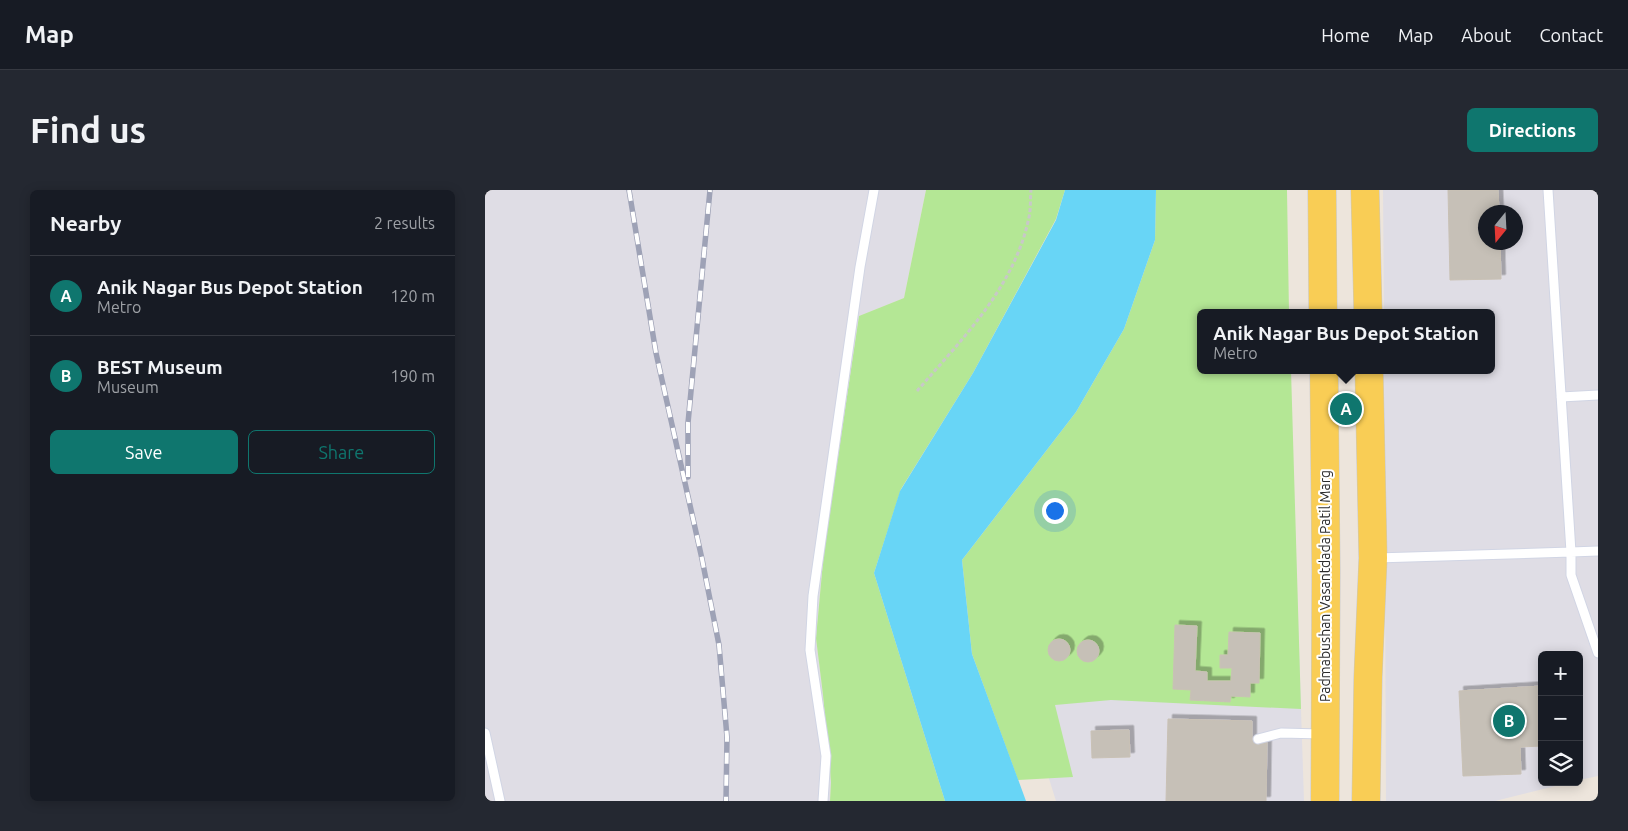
<!DOCTYPE html>
<meta charset="utf-8">
<style>
:root{--surface:#171b24;--page:#242831;--text:#f1f3f6;--muted:#9ea1a6;--line:#363941;--accent:#0f766e}
body{margin:0;font-family:Ubuntu,sans-serif;background:var(--page);color:var(--text)}
.controls{position:absolute;right:15px;bottom:15px;display:grid;overflow:hidden;border-radius:8px;box-shadow:0 2px 12px #0003}
.controls button{width:45px;height:45px;display:grid;place-items:center;padding:0;border:0;border-bottom:1px solid var(--line);background:var(--surface);color:var(--text);font:25px sans-serif}
.compass{position:absolute;left:993px;top:15px;width:45px;height:45px;border-radius:50%;background:var(--surface);box-shadow:0 2px 12px #0003;rotate:198deg}
.you{position:absolute;left:569px;top:320px;width:18px;height:18px;margin:-12px;border:4px solid #fff;border-radius:50%;background:#1a73e8;box-shadow:0 0 0 8px #1a73e833}
.badge{display:grid;place-items:center;width:32px;height:32px;border-radius:50%;background:var(--accent);color:#fff;font-size:16px;font-weight:700}
.pin{position:absolute;translate:-50% -50%;border:2px solid #fff;box-shadow:0 1px 5px #0006}
.popup{position:absolute;left:712px;top:119px;width:298px;height:65px;box-sizing:border-box;display:grid;place-content:center;border-radius:8px;background:var(--surface);filter:drop-shadow(0 1px 4px #0005);font-size:16px;white-space:nowrap;color:var(--muted)}
.popup b{font-size:19px;color:var(--text)}
.popup::after{content:'';position:absolute;left:50%;top:100%;margin-left:-10px;border:10px solid transparent;border-top-color:var(--surface)}
.list{margin:0;padding:0;list-style:none}
h2{display:flex;justify-content:space-between;align-items:center;height:65px;margin:0;padding:0 20px;font-size:21px}
h2 small{font-size:16px;font-weight:400;color:var(--muted)}
.list li{display:grid;grid-template-columns:32px 1fr auto;gap:15px;align-items:center;box-sizing:border-box;height:80px;padding:0 20px;border-top:1px solid var(--line)}
.list b{display:block;font-size:19px;white-space:nowrap}
.list p{margin:0;font-size:16px;white-space:nowrap;color:var(--muted)}
.list em{font-size:16px;font-style:normal;color:var(--muted)}
.actions{display:flex;gap:10px;padding:15px 20px}
.actions a{flex:1;padding:11px 0;border:1px solid var(--accent);border-radius:8px;text-align:center;font-size:18px;color:var(--accent)}
.actions .main{background:var(--accent);color:#fff}
.icon{flex:none;width:28px;height:28px;fill:none;stroke:currentColor;stroke-width:2;stroke-linecap:round;stroke-linejoin:round}
.map{position:relative;flex:none;width:1113px;height:611px;overflow:hidden;border-radius:8px}
header{display:flex;align-items:center;gap:30px;box-sizing:border-box;height:70px;padding:0 25px;background:var(--surface);border-bottom:1px solid var(--line)}
header strong{font-size:24px}
nav{display:flex;gap:28px;margin-inline-start:auto;font-size:18px}
.intro{display:flex;align-items:center;justify-content:space-between;box-sizing:border-box;height:120px;padding:0 30px}
h1{margin:0;font-size:35px}
.button{padding:12px 22px;border-radius:8px;background:var(--accent);color:#fff;font-size:18px;font-weight:700}
main{display:flex;gap:30px;padding:0 30px}
aside{flex:1;background:var(--surface);border-radius:8px;box-shadow:0 2px 12px #0003}
.map>svg:first-child{display:block}
.industrial{fill:#dfdde5;fill-rule:evenodd}
.green{fill:#b4e795}
.water{fill:#68d5f6}
.lines{fill:none;stroke-linecap:round;stroke-linejoin:round}
.stream{stroke:#68d5f6;stroke-width:5}
.building{fill:#c6c0b7;stroke:#c9c1b5;filter:url(#shadow)}
.service-casing{stroke:#d1d5e4;stroke-width:11}
.primary-casing{stroke:#c8c8c8;stroke-width:29}
.path{stroke:#c8c8c8;stroke-width:3;stroke-dasharray:4 2.5;stroke-linecap:butt}
.service{stroke:#fff;stroke-width:9}
.primary{stroke:#f9cd55;stroke-width:28}
.rail-casing{stroke:#9ea2b6;stroke-width:5.5}
.rail{stroke:#fff;stroke-width:4;stroke-dasharray:11;stroke-linecap:butt}
.labels{text-anchor:middle;stroke-width:4;stroke-linejoin:round;paint-order:stroke}
.street-label{font-size:14px;fill:#2b2b2b;stroke:#fff}
</style>
<header>
<strong>Map</strong>
<nav><a>Home</a><a>Map</a><a>About</a><a>Contact</a></nav>
</header>
<div class="intro"><h1>Find us</h1><a class="button">Directions</a></div>
<main>
<aside>
<h2>Nearby<small>2 results</small></h2>
<ul class="list">
<li><span class="badge">A</span><div><b>Anik Nagar Bus Depot Station</b><p>Metro</p></div><em>120 m</em></li>
<li><span class="badge">B</span><div><b>BEST Museum</b><p>Museum</p></div><em>190 m</em></li>
</ul>
<div class="actions"><a class="main">Save</a><a>Share</a></div>
</aside>
<div class="map">
<svg width="1113" height="611" viewBox="0 0 1113 611">
<defs>
<filter id="shadow"><feDropShadow dx="4.5" dy="-4.5" stdDeviation="0" flood-color="#0004"/></filter>
</defs>
<rect width="100%" height="100%" fill="#ede5dc"/>
<path class="industrial" d="M0,0h441l-22,108 -45,18 -35,235 -8,87 7,57 8,87 -1,19h-345z
M898,0h215v586l-19,4v-125h-37v127h30l-77,19h-109l-2,-431h107v-57h-107zM1001,22h29v30h-29z
M810,336l9,275h-248l-71,-227z"/>
<path class="green" d="M441,0h139l-9,29 -83,154 -72,116 -27,84 71,228h-115l1,-19 -8,-87 -7,-57 8,-87 35,-235 45,-18z
M671,0h131l2,123h-88v57h90l10,339 -190,-9 -56,5 18,72 -55,3 -46,-126 -10,-94 114,-148 48,-83 31,-89z"/>
<path class="water" d="M580,0h91l-1,50 -31,89 -48,83 -114,148 10,94 54,147h-81l-71,-228 26,-82 73,-118 83,-153z"/>
<g class="lines">
<path class="stream" d="M1112,611h1"/>
</g>
<path class="building" d="M963,0h50l1,22h-13v30h14l1,37 -51,1z
M690,435l22,1 -2,45 12,1v9h24l1,-13h-12v-13h8l1,-23 31,1 -1,50h-9v14l-19,-1 -1,6 -40,-2 1,-10 -18,-1z
M563 460a11 11 0 1 1 22 0a11 11 0 1 1-22 0Z
M592 461a11 11 0 1 1 22 0a11 11 0 1 1-22 0Z
M1057,496v60l-22,1 1,27 -58,2 -4,-85z
M683,529l84,2v18l15,1 -1,61h-100z
M644,540l1,27 -38,1 -1,-27z"/>
<g class="lines">
<defs>
<path id="service" d="M1063,0l23,362 27,-1
M1076,207l37,-2
M891,368l195,-6v23l27,78
M0,543l15,68
M773,549l23,-6 41,1
M338,611l3,-45 -16,-106 3,-54 47,-329 14,-77"/>
<path id="primary" d="M837,0l1,123
M880,0l3,123
M839,180l2,201 -1,230
M881,611l2,-124 5,-119 -4,-188"/>
</defs>
<use href="#service" class="service-casing"/>
<use href="#primary" class="primary-casing"/>
<path class="path" d="M432,201c45,-52 98,-104 112,-174 2,-9 1,-18 2,-27"/>
<use href="#service" class="service"/>
<use href="#primary" class="primary"/>
<defs>
<path id="rail" d="M144,0l27,163 46,206 17,86 8,92 -1,64
M203,287v-54l22,-233"/>
</defs>
<use href="#rail" class="rail-casing"/>
<use href="#rail" class="rail"/>
</g>
<g class="labels">
<g class="street-label">
<text transform="translate(840 396) rotate(-90)" y="5">Padmabushan Vasantdada Patil Marg</text>
</g>
</g>
</svg>
<div class="controls">
<button>+</button>
<button>−</button>
<button><svg class="icon" aria-label="layers" viewBox="0 0 24 24"><path d="M12 4l9 5-9 5-9-5zM3 14l9 5 9-5"/></svg></button>
</div>
<svg class="compass" viewBox="-18 -18 36 36"><path d="M0-13l5 13h-10z" fill="#e53935"/><path d="M0 13l5-13h-10z" fill="#9ea1a6"/></svg>
<div class="you"></div>
<div class="pin badge" style="left:861px;top:219px">A</div>
<div class="popup"><b>Anik Nagar Bus Depot Station</b>Metro</div>
<div class="pin badge" style="left:1024px;top:531px">B</div>
</div>
</main>
